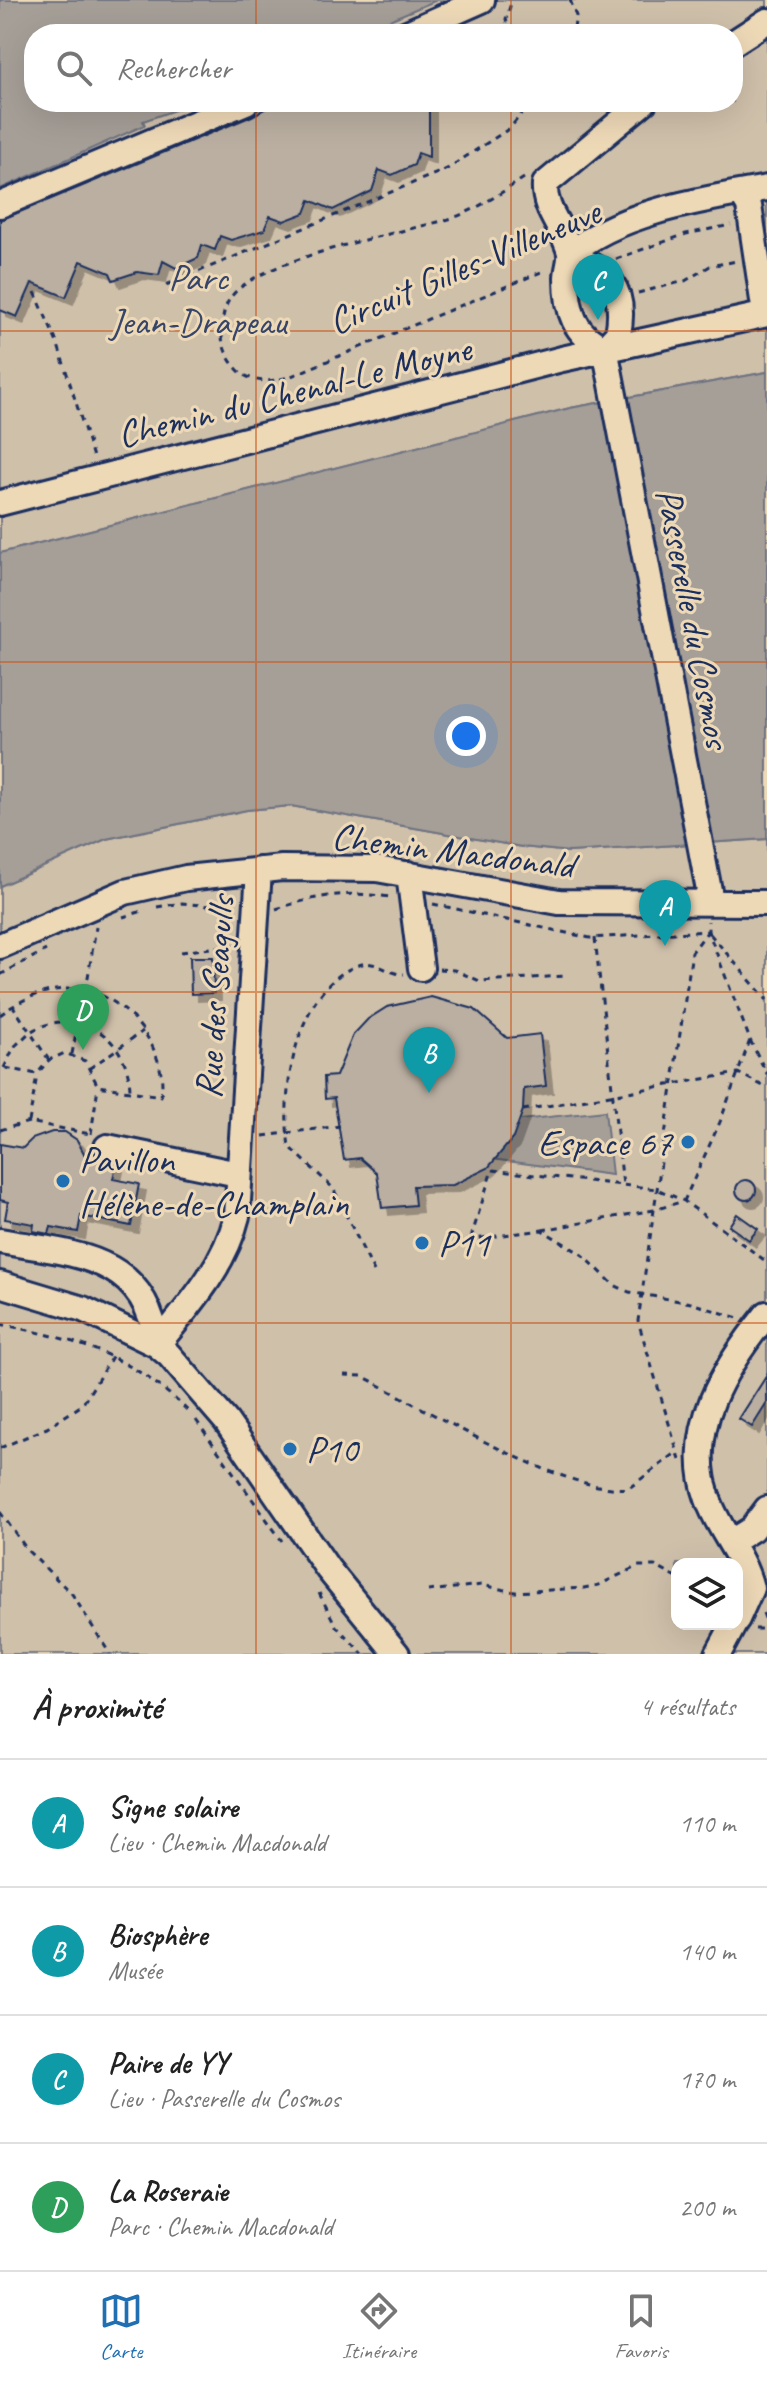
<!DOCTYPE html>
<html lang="fr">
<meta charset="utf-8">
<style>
:root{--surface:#fff;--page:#f2f2f2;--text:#222;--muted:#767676;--line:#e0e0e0;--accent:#1f6fb2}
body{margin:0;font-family:Caveat,sans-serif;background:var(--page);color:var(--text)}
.controls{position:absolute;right:24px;bottom:24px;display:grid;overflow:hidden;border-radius:16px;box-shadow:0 8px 32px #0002}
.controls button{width:72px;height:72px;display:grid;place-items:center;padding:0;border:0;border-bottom:2px solid var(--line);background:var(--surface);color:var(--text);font:40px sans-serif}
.you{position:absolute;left:466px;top:736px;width:28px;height:28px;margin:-20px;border:6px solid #fff;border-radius:50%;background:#1a73e8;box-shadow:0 0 0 12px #1a73e833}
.badge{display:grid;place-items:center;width:52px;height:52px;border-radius:50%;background:var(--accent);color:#fff;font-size:26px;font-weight:700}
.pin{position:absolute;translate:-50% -66px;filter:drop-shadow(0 2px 4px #0008)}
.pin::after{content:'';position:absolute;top:42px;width:28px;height:24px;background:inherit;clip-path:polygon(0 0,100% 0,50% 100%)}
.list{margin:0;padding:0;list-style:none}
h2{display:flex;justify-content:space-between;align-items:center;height:104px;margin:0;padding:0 32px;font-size:34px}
h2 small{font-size:26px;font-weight:400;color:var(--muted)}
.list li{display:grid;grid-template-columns:52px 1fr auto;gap:24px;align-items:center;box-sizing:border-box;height:128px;padding:0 32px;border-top:2px solid var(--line)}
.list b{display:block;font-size:30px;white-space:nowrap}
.list p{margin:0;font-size:26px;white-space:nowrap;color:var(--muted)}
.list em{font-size:26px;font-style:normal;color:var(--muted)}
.icon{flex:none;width:44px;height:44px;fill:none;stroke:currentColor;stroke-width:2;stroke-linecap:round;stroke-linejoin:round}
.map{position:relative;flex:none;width:767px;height:1654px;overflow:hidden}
.search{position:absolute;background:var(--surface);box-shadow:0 8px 32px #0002;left:24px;right:24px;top:24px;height:88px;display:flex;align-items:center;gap:20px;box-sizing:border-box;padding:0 28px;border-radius:32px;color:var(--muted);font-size:30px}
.sheet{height:616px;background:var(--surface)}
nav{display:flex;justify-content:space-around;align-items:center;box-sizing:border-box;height:112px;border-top:2px solid var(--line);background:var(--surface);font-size:22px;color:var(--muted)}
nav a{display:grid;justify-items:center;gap:4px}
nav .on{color:var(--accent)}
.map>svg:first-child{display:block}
.green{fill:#cfc0aa;stroke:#757884;stroke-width:2;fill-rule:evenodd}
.water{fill:#a69f98;stroke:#6e7281;stroke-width:2}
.building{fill:#baafa1;stroke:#1b2f5e;stroke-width:2;filter:url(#shadow)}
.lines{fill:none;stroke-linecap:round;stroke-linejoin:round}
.minor-casing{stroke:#1b2f5e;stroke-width:30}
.path{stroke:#1b2f5e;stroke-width:3;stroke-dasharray:6 6;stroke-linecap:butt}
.minor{stroke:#eed9b7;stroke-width:24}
.grid{fill:none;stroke:#c95318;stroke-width:2;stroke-opacity:0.55}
.poi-dot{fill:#1f6fb2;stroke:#eed9b7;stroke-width:3}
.labels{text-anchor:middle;stroke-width:6;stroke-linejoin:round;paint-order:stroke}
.street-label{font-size:38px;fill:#1b2f5e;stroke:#eed9b7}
.park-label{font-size:38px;fill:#364569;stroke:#eed9b7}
.poi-label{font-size:38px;fill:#1b2f5e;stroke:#eed9b7;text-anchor:start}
</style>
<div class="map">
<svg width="767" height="1654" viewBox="0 0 767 1654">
<defs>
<filter id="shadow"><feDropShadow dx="7" dy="7" stdDeviation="0" flood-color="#0004"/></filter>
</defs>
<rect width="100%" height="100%" fill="#eed9b7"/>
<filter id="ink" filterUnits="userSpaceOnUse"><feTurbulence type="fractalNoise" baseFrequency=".0125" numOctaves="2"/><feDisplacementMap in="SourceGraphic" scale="16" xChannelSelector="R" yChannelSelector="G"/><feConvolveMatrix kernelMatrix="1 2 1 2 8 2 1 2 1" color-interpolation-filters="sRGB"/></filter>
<g filter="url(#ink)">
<path class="green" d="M0,0h767v372l-197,36 -570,145zM34,34h699v68h-699z
M291,806l231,41 48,5 197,-13v815h-767v-768l106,-47 141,-29zM677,1564h60v60h-60z"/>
<path class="water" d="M0,0h437l-81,34h-322v68h164l-55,19 2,4 -145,64z
M767,372v467l-197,13 -48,-5 -231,-41 -44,4 -141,29 -106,47v-333l570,-145z
M605,1111l7,64 -143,-19 -4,-30z"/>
<path class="building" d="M277,102h152v55l-11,-4 -4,12 -22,10 -13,-5 -7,21 -39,19 -23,-10 -5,13 -21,8 -14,-5 -6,14 -33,10 -11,-4 -5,14 -13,-5 -4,13 -22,10 -13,-7 -4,14 -22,-3 -24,8 -3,-7 -29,-12 -15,36 -34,-14 -15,34 -17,-7v-90l252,-104z
M190,957h23l1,36 -23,1z
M431,997l43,12 33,29 33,-4 6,52 -22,3 -1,21 -10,28 -25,30 -35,17 -40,1 2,19 -33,3 -5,-35 -17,-15 -16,2 -10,-62 -9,1 -1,-22 12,-1 17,-41 15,-16 19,-12z
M52,1132h13l12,8 10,19 29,6 -3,14 26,5 -8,42 -50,-10 -3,16 -27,-5 -2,7 -16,-3 1,-7 -29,-5 3,-17 -8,-2v-56l23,4 9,-9z
M736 1190a10 10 0 1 1 20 0a10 10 0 1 1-20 0Z
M737,1214l21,15 -9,11 -20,-14z
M767,1375v28l-15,24 -13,-8z"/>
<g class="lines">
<defs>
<path id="minor" d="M405,34l77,-34
M733,43l34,-22
M741,193l8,13 16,108
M0,205l246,-103
M570,254c47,-42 136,-55 197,-66
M570,254c38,19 57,33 48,80l-13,14
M605,348l106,553
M605,348c-31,-12 -38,-38 -38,-70 0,-8 4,-17 3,-25 -5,-24 -27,-42 -25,-69l99,-82
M0,503l562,-144 205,-45
M409,874l12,94
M0,946l125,-54 61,-14 96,-10 95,1 182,33 208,1
M107,1147l131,27
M0,1241c72,13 146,13 157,104
M0,1284l83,25 74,36 12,10 57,66 102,148 69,85
M157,1345c32,-39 68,-79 80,-129l22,-346
M731,1542l21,-13 15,-20
M737,1619l14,-31c-8,-33 -32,-57 -43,-89 -25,-69 18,-134 59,-185
M718,1654l16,-30"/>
</defs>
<use href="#minor" class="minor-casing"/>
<path class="path" d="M570,0l6,16 -3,18
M510,34l-4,-15 6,-19
M524,178c-24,15 -48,33 -75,41 -48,14 -190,39 -218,78 -6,8 -8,18 -9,28 -2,16 4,33 16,45 14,14 33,12 51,7l257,-107
M616,259l70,-25 45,-9
M166,285l281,-116 63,-41 21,-26
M35,292l23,53 35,112
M638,293l47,-12 25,-15 27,-5
M433,904l157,34 118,-7v-10
M157,907l25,-4 55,6
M276,909c44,-14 68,-18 114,-12
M123,917l23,-7
M710,934l57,66
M595,938l28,247
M181,952l52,-7
M439,969l15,1 26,11 85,-5
M0,975l46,-25
M86,990l10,-63
M0,1015c50,-38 107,-36 144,17 12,18 21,42 17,64l-63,-10 -13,-25 -20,-8 -16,7 -12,14 -37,-7
M750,1040l17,34
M72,1054l12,-63
M49,1060l-19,-28c48,-28 100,5 100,60
M4,1068l10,-21 16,-15 -17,-26
M90,1068l53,-37
M523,1110l215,-37 29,15
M29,1122l8,-47
M0,1130l29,-8 61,12
M91,1134l7,-47
M263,1136l77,-10
M542,1230l112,-20 38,-258 16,-21
M471,1238l21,-68 165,19 27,12 83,61
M444,1243l98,-13 41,25 31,30 15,7 62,11 47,15
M374,1272l-41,-84 -44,-42c-9,-56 8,-163 73,-182 15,-4 27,11 42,10
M0,1324c79,16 133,32 191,90
M344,1375l18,1c60,30 203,120 267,112l47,-35
M196,1420l86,121
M0,1448l47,-20 35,-23 31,-50
M680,1460l-42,-139 16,-111 30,-9 36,-79 30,-82 -42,-109
M0,1512l28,39 44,43 38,60
M428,1591l54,-6 33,7 69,-4 15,-3 39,-19h17l22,12
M319,1593l17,33 27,28
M763,1613l4,10
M755,1629h12"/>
<use href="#minor" class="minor"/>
</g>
</g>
<path class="grid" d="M256,0v34M511,0v34M256,102v1552M511,102v1552M0,331h767M0,662h767M0,992h767M0,1323h767"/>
<g class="poi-dot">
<circle cx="688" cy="1142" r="8"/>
<circle cx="63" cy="1181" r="8"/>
<circle cx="422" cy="1243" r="8"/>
<circle cx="290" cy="1449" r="8"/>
</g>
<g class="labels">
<g class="street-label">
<text transform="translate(464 266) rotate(-23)" y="13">Circuit Gilles-Villeneuve</text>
<text transform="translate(294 391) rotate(-14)" y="13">Chemin du Chenal-Le Moyne</text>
<text transform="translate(694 618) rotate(79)" y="13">Passerelle du Cosmos</text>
<text transform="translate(453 850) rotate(7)" y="13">Chemin Macdonald</text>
<text transform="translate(214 997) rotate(-86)" y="13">Rue des Seagulls</text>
</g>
<g class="park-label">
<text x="198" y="290">Parc<tspan x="198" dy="44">Jean-Drapeau</tspan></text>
</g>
<g class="poi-label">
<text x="672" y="1155" text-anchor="end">Espace 67</text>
<text x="79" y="1172">Pavillon<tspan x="79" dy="44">Hélène-de-Champlain</tspan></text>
<text x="438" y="1256">P11</text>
<text x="306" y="1462">P10</text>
</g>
</g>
</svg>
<div class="controls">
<button><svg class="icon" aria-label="layers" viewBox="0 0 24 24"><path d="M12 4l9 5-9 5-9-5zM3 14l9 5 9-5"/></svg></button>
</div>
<div class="you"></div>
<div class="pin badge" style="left:665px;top:946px;background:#0f9aa8">A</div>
<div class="pin badge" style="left:429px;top:1093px;background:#0f9aa8">B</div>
<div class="pin badge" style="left:598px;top:320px;background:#0f9aa8">C</div>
<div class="pin badge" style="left:83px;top:1050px;background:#2e9e5b">D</div>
<div class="search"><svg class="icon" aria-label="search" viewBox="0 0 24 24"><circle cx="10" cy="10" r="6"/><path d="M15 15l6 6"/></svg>Rechercher</div>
</div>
<section class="sheet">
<h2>À proximité<small>4 résultats</small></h2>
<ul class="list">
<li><span class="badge" style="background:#0f9aa8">A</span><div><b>Signe solaire</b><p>Lieu · Chemin Macdonald</p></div><em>110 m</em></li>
<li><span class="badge" style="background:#0f9aa8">B</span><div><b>Biosphère</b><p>Musée</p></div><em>140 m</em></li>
<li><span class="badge" style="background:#0f9aa8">C</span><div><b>Paire de YY</b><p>Lieu · Passerelle du Cosmos</p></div><em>170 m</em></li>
<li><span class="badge" style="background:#2e9e5b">D</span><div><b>La Roseraie</b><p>Parc · Chemin Macdonald</p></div><em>200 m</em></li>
</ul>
</section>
<nav>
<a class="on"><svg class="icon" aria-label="map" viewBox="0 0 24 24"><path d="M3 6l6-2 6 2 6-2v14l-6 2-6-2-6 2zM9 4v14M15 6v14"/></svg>Carte</a>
<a><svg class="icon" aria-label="directions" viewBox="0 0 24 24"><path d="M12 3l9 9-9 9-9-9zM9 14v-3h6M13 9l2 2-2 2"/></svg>Itinéraire</a>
<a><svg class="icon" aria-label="saved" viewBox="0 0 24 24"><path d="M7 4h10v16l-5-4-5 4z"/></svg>Favoris</a>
</nav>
